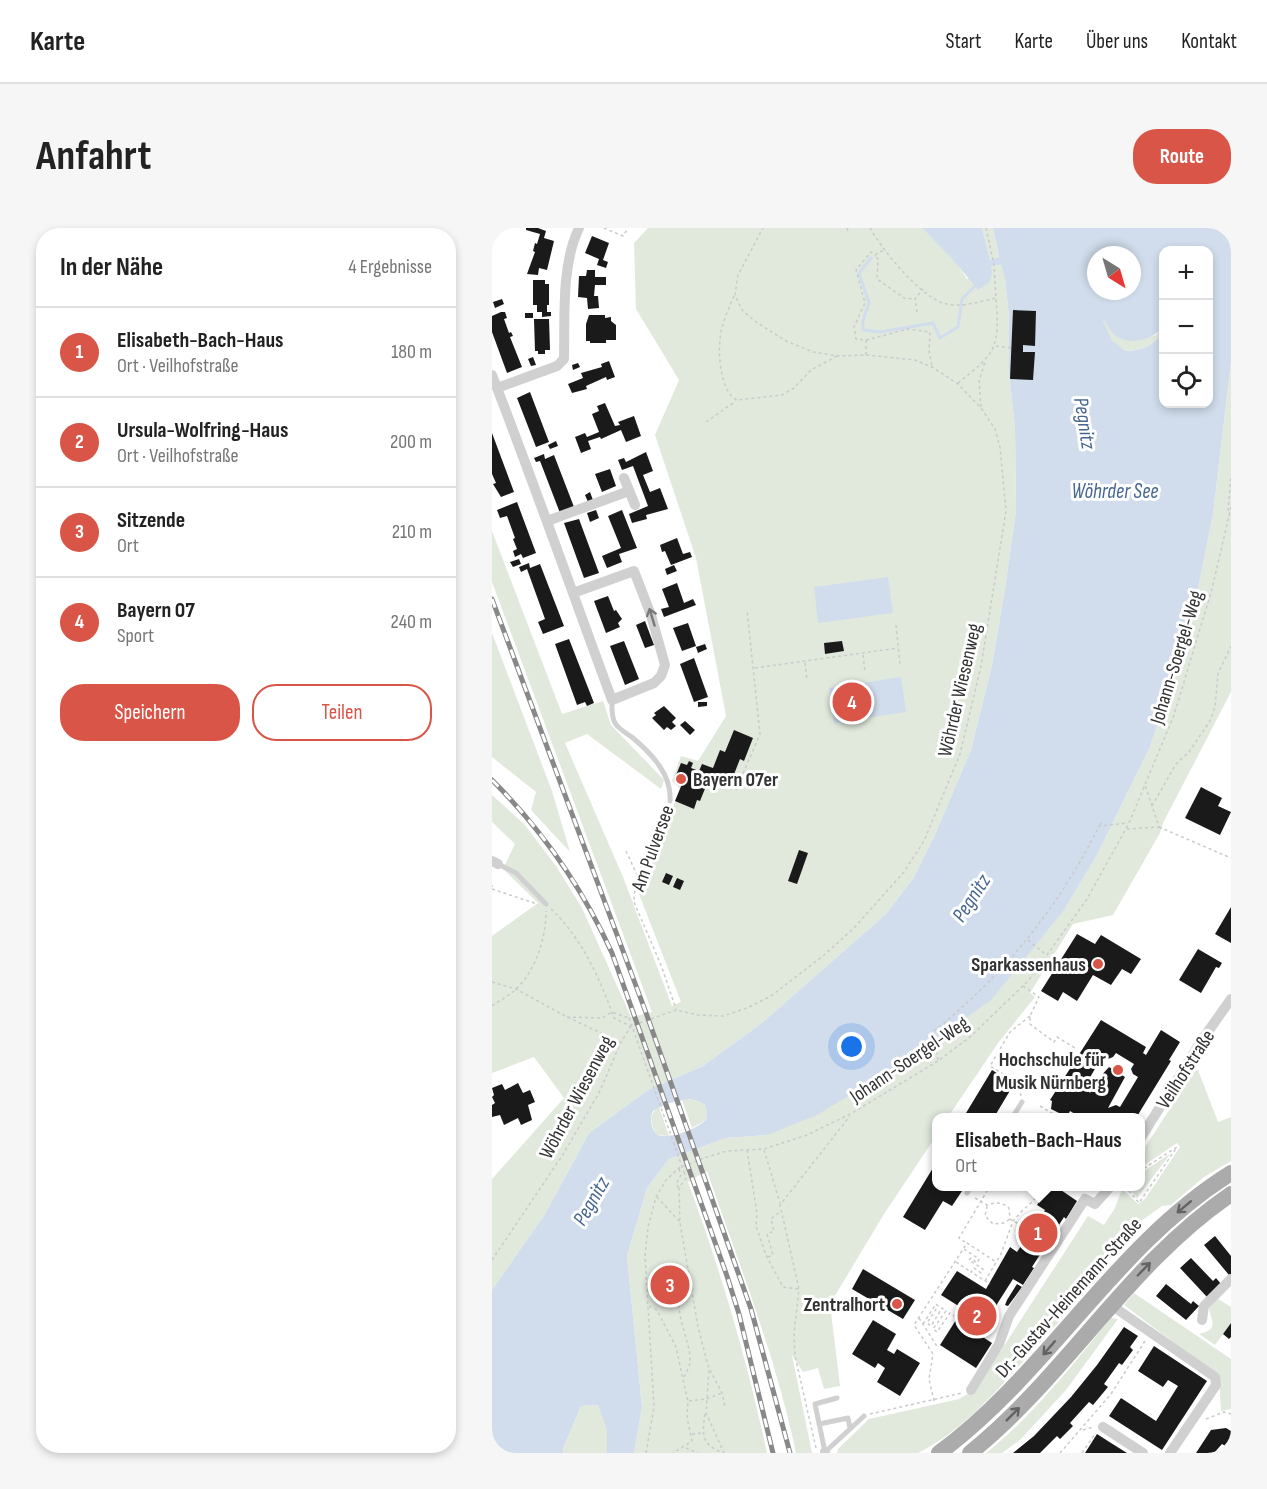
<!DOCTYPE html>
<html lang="de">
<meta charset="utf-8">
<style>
:root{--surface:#fff;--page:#f6f6f6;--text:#222;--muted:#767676;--line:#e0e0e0;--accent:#d85547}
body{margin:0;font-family:"Sofia Sans Condensed",sans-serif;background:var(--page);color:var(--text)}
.controls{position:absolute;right:18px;top:18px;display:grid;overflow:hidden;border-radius:12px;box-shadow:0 3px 9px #0003}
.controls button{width:54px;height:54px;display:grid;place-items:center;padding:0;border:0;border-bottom:2px solid var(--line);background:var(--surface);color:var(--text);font:30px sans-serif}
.compass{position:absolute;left:595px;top:18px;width:54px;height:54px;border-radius:50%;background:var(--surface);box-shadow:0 3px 9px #0003;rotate:143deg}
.you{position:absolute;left:360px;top:819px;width:21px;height:21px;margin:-15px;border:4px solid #fff;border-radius:50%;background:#1a73e8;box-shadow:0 0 0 9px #1a73e833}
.badge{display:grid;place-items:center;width:39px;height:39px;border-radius:50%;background:var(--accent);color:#fff;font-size:20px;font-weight:700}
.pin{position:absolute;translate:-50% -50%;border:3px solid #fff;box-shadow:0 2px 6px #0006}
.popup{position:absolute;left:440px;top:885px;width:213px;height:78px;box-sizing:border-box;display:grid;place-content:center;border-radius:12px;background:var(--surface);filter:drop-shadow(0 2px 4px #0005);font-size:20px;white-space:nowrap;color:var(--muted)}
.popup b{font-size:22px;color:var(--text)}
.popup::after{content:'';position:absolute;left:50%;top:100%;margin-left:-12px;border:12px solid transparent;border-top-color:var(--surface)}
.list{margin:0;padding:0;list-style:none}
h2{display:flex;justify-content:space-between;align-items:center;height:78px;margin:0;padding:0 24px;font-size:26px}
h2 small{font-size:20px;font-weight:400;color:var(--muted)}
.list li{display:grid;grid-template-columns:39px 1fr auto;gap:18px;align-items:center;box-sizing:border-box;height:90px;padding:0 24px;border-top:2px solid var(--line)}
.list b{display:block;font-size:22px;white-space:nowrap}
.list p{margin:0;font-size:20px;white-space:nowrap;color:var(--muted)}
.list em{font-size:20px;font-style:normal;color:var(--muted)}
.actions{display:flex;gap:12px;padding:18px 24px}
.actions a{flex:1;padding:14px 0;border:2px solid var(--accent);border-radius:24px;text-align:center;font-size:21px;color:var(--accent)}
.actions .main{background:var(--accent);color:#fff}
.icon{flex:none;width:33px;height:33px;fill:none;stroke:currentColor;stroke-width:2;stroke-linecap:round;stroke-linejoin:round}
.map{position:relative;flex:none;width:739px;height:1225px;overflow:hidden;border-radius:24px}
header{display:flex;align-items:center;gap:36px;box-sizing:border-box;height:84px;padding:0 30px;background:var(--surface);border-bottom:2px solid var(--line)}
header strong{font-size:28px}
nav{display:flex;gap:33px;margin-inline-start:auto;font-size:21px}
.intro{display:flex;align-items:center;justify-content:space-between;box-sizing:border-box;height:144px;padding:0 36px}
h1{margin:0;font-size:42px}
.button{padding:15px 27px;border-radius:24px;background:var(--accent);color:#fff;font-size:21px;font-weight:700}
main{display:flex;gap:36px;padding:0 36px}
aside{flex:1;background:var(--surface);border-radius:24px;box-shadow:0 3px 9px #0003}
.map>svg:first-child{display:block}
.green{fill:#e1e9dd}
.water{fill:#d1ddec;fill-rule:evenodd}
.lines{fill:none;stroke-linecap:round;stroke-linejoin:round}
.stream{stroke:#d1ddec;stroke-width:3}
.building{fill:#1a1a1a;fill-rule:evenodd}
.path{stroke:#cacaca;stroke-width:1.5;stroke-dasharray:3 3;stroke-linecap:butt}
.service{stroke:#d0d0d0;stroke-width:5}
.minor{stroke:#d0d0d0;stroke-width:10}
.primary{stroke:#ababab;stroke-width:16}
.rail-casing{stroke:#888;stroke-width:5}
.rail{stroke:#fff;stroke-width:3;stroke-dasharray:9;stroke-linecap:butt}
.path-bridge{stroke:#cacaca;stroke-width:1.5;stroke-dasharray:3 3;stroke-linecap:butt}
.oneway{stroke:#7a7a7a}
.oneway2{stroke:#636363}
.poi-dot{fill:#d85547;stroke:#fff;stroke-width:2}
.labels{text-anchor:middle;stroke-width:6;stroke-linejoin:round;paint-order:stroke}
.street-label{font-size:20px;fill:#333;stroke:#fff}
.poi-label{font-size:20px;font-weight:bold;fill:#333;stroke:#fff;text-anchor:end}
.water-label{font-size:21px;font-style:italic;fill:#466790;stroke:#fff}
</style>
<header>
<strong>Karte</strong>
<nav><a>Start</a><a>Karte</a><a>Über uns</a><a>Kontakt</a></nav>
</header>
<div class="intro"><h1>Anfahrt</h1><a class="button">Route</a></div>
<main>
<aside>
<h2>In der Nähe<small>4 Ergebnisse</small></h2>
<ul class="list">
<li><span class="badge">1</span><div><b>Elisabeth-Bach-Haus</b><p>Ort · Veilhofstraße</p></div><em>180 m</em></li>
<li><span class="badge">2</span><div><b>Ursula-Wolfring-Haus</b><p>Ort · Veilhofstraße</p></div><em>200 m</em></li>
<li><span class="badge">3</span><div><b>Sitzende</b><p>Ort</p></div><em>210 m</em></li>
<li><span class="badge">4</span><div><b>Bayern 07</b><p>Sport</p></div><em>240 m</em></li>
</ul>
<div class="actions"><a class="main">Speichern</a><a>Teilen</a></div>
</aside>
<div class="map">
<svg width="739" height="1225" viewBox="0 0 739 1225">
<rect width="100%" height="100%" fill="#fff"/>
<path class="green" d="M156,0h274l32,32 13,19 24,-13 10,-1 4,14 4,37v57l6,55 1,83 -11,78 -13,76 -21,85 -37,87 -20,40 -28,37 -123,108 -60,44 -55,24 -59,43 -44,81 -53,76v-111l72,-81 -30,-41 -42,16v-137l46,-33 -35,-34 12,-25 -23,-22v-27l32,29 32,42 26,42 49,109 21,-5 -160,-430v-51l70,183 41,-13 8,24 53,55 -3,9 -74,-55 -22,9 58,134 49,129 9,-4 -42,-108 41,-105 -8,-8 9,-25 17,5 28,-45 -30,-158 -41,-123 24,-55 -43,-71 -2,-66z
M490,0h11l6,30 -9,2z
M612,91l51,17 8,-8v5c-11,13 -22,18 -39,18l-12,-11 -10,-19z
M739,134v330l-68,131 -3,10 -47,82 -40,9 -43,69 5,4 -37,46 -50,74 -12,1v18l-52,78 -54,90 10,82 -16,3 -6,-21 -15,4 -11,-17 20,98h-16c-20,-96 -57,-189 -89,-282l-19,11c33,89 59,178 79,271h-133l8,-46 -15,-151 20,-68 22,-29 57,-21 41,-3 297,-225 33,-55 52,-106 38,-106 26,-129z
M0,405l60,158 18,61 -39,-42 5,-18 -44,-35z
M703,842h3l20,52 13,-5v44l-27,16 -33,28 -9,1 -21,15 -5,9 -19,14 -10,17 -2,9c-26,29 -51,58 -77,86 -32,36 -66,75 -110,97h-81l1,-4 31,-30 90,-20 17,-10 112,-173 16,9 11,-17 7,-19 16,15 7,-5 35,-52 -3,-4 -37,25v-13z
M195,871l11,2 7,4 2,8 -1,7 -14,8 -10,-28z
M167,879l10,29 -12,-1c-7,-11 -9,-20 2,-28z
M679,925l-34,45 -9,-11 12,-1v-12z
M642,1065l97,66v50l-10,2 -2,-34 -95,-72z
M726,1071l13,8v16l-16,22 -16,-11c21,-5 12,-13 10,-26z
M619,1090l7,1 -52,71 -45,49 -19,14h-16c48,-38 86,-88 125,-135z
M107,1177l8,25v23h-44v-4l18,-43z"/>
<path class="water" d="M430,0h60l8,32 9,-3 -6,-29h238v134l-18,152 -26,129 -38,106 -52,106 -33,55 -73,90 -91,65 -83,50 -50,20 -41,3 -57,21 -22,29 -20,68 15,151 -8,46h-27v-23l-9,-25 -17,1 -18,43v4h-71v-163l53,-76 44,-81 59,-43 55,-24 60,-44 123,-108 28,-37 20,-40 37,-87 21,-85 13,-76 11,-78 -1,-83 -6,-55v-57l-4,-37 -4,-14 -10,1 1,7 -3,10 -11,7 -25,-30zM672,22h44v154h-44l-1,-71c-11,13 -22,18 -38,18l-13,-11 -9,-19 1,-1c3,5 7,12 11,15 15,12 37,4 48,-7zM604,27h36v36h-36zM196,871l10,2 7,4 2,8 -1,7c-12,10 -34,19 -49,15 -6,-8 -8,-14 -4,-24l16,-8z
M396,349l5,36 -75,10 -4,-36z
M409,449l5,35 -72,11 -5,-35z"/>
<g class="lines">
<path class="stream" d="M379,30l-12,15 10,30 -6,17v10l17,2 53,-9 7,15 18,-11 4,-28 12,-12"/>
</g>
<path class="building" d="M34,0h12l8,3 -2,7 10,3 -7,29 -8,-2 -1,7 -11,-1 8,-22 -2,-1 2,-8 2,1 3,-10 -14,-4z
M100,8l17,7 -6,17 5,2 -2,6 -9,-3 2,-6 -14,-6z
M95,42h8v7h11v8h-11l-1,11h4l1,12 -11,1 -1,-11 -9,-1 1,-21h7z
M41,52h12v4h4v21h-2v7h4v4l-9,1v-5h-5v-7h-4z
M10,71l2,5 -9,4 -2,-6z
M521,82l23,1 -1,35 -12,-1v7h12l-2,28 -23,-1z
M9,84h4l2,6 -3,1 5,14 2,-1 2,4 -3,1 12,30 -15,6 -15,-41v-16z
M33,85h8v5h-8z
M97,87h16v3l6,-1v4l5,4v15h-10v3h-16v-2h-4v-17z
M42,91h15l1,31h-5v4h-7v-3h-3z
M41,129l3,8 -5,1 -3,-7z
M117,133l6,16 -8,3 -1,-3 -20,9 1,3 -15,4 -4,-9 15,-6 -2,-5 21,-6 -1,-3z
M86,135l2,4 -7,3 -1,-5z
M38,164l19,50 -13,5 -19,-49z
M113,175l10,23 5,-1 -2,-3 16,-6 7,20 -15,6 -5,-12 -20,9 -1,-2 -12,4 3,8 -10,4 -6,-16 10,-4 2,4 12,-5 -7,-18 7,-3 -2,-5z
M0,205l22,59 -13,5 -8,-13 3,-1 -4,-9z
M64,213l2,5 -8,3 -2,-4z
M154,224l7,19 -10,4 7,17 10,-4 8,21 -22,6 1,4 -15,4 -3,-9 19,-8 -15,-40 -11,4 -4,-10 6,-2 2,4z
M52,226l1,5 9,-4 20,52 -14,6 -20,-52 -4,1 -2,-4z
M118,241l6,17 -14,6 -7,-18z
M98,264l3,8 -5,2 -3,-7z
M25,274l19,51 -13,5 -2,-4 -6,3 -2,-6 4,-2 -4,-10 2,-1 -8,-22 -7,2 -3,-8z
M104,282l3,8 -9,4 -3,-9z
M130,282l15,38 -18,6 3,8 -15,6 -5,-12 19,-8 -13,-32z
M87,291l20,54 -15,5 -20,-55z
M185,310l6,16 7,-2 2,5 -21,8 -6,-14 -3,1 -2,-7z
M27,331l2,5 -8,3 -3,-5z
M37,335l1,5 10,-4 24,62 -21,8 -5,-12 7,-3 -18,-50 -6,3 -2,-5z
M182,337l3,6 -10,4 -2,-6z
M185,355l7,20 9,-4 3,6 -32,12 -3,-8 8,-2 -7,-18z
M116,368l6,15 2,-1 6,9 -4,4 2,4 -14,6 -12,-32z
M153,393l9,24 -9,3 -9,-23z
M196,395l8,23 -14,5 -9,-23z
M77,411l25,64 -7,3 -2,-4 -8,3 -22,-61z
M132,413l15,38 -14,6 -15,-39z
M350,413l2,10 -19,3 -1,-11z
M213,416l2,5 -9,4 -2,-6z
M202,430l14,39 -14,5 -14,-38z
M206,474h9v4l-9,1z
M172,478l12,12 -4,4 4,4 -5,4 -4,-3 -3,3 -12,-12 4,-3 -2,-2z
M193,493l10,9 -5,5 -10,-10z
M242,502l19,8 -9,23 -4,-2 -9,23 -20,-8 -11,27 -3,-1 -3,9 -19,-8 7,-17 -8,-4 7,-17 6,2 2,-4 4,2 -2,5 8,3 3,-7 11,4 7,-18 5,2z
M709,559l21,11 -4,8 13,6 -11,23 -35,-17z
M307,622l9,3 -11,31 -9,-3z
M174,645l7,3 -4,9 -7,-3z
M185,650l7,3 -4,9 -7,-3z
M739,679v36l-16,-9z
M585,706l18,10 6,-9 40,24 -10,15 -9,-5 -11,16 -18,-10 -16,26 -14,-9 -5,9 -17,-10z
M706,721l24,14 -3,5 -3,-1 -15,26 -22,-13z
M609,792l45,27 -3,6 3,2 15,-25 19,12 -11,18 2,1 -35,57h-54l-12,-7 -3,6 -16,-8 1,-8 -2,-1zM624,825l18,11 -3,5 2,5 5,3 -18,30 -4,-2 -8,3 17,-31 -16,-10 -10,11 -9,15 -5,-7 18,-31 5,4 5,-2z
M500,842l22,14 -18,30 7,4h-40z
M26,855l5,10 7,-3 5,12 -7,3 4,15 -11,5 -3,-7 -14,7 -4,-10 -8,2v-12l3,-2 -3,-6 2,-2 -2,-7 10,-4 3,6z
M444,935v23h18l8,5 -10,15 -9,-5 -18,29 -22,-13z
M557,958h6l22,15 -11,18 -2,-2 -32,50 2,1 -11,17 -10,-6 -35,55 14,9 -16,25 -36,-23 16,-25 5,3 7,-11 -27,-17 16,-24 29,18 24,-42 7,5 8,-12 -5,-3 12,-19 6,3 7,-11 -8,-5z
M723,1008l16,20v18l-2,1 -25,-30z
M699,1030l22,23 3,-3 5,6 -14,13 -27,-29z
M371,1041l52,31 -12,19 -51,-30z
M525,1056l5,3 -14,19 -3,-1 2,-5z
M674,1056l25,20 2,-3 6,5 -13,14 -30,-24z
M381,1092l23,14 -9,16 7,4 3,-5 23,14 -20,33 -23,-14 8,-14 -7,-5 -3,5 -23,-14z
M739,1095v14l-2,2 -6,-5z
M632,1099l14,9 -8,11 3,3 -11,15 -3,-2 -15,21 4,3 -15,18 -4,-3 -19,21 3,3 -13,13 -3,-3 -17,17h-27l21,-17 37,-39 26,-32z
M662,1118l53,35 -45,69 -53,-34 12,-18 35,23 22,-35 -10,-6 -5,7 -25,-16z
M734,1200l5,3v22h-8l4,-6 -5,-3 -8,9h-18l15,-23z
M605,1206l14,9 16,10h-42z"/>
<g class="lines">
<path class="path" d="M112,0l19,8 5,-8
M355,0l1,3
M378,0c14,24 45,62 70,74 17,7 39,0 56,-4l-2,-33 -8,-37
M391,23l-5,1 -3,4 3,3 -1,20 27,19 11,1
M242,68c-6,14 -13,29 -14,44 -2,16 1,53 17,60l45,-5 12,-7 17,-18 26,-14
M425,84l-2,-13 8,-10
M374,112l42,-11 22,3 -1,19 3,15
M504,118l16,2
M374,127v-15l-10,-1 -2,-12 11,-24 -9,-33 15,-18 4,4
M466,155c38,-30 42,-35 38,-84
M489,179l-2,-26 6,-19
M214,194l30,-21
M736,283l3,-36
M404,397l4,39
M371,427l2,17
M313,435l2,17
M263,440l143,-20
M244,562l24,-56 -13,-124
M660,578l24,-42 13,-12 21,-31 5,-14 3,-33 13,-28
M176,579c-11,25 -35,69 -34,95l27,63 15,44
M608,597l2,-5
M667,599l72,31
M635,601l32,-2 -14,-42
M134,623l12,26
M0,657v2
M0,661l45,15
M59,681c31,29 49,70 63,109l16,8
M536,712l17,14
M0,754l24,7 51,28 53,25
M531,758l16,11 -9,19v8l24,18 3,-5 18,11
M0,778c8,-6 17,-10 24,-17 20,-19 30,-51 30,-78
M75,789l35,1 10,-6 17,6
M446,832l-5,-28c70,-56 127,-126 166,-206l29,-3
M529,868l-3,-13 -28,-17 20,-34 20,-16
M548,878l15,9 4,-1 5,4
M255,922l10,64 -1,12 10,29 17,32 16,2
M272,922l16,53
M187,941l2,6 -5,9 3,4
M192,944l2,6 -7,10 1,35 18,104 11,42 -3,44 18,40
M633,958l14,17 38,-56 -37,24
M165,969l23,25
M483,970l12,7c8,-3 15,-3 22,3l1,11 16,9
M495,978l-2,10 8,8 11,-1 6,-4
M473,1014l-6,-4 31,-52
M472,1021l15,10 -2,4 -6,-5 -2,2 14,9 -2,4 -7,-5 -3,4 19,12
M276,1029l5,-2 -6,-21 7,-3 -3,-12 10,-8
M0,1032l70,-104 37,-63 22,-51 10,-16 45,-16 22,5 25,1 24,-8 24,-12 52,-40 31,-28 50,-56 20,-31 36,-87 21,-88 25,-155 -6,-64 -5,-18 -14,-21 -23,-24 -26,-17 -17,-7 -49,-5 -27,1 -26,-4 -27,-11 -30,-19 -14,-12 -7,-15 3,-20 25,-47
M464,1034l15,10
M493,1053l16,-27 12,-33 9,-10 10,-9 13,-16
M157,1078l8,4 19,37 12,55 -1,15 5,24 -19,12
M427,1090l19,30
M431,1096l13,-20 2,2 -11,17 4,3 11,-18 4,3 -13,18 4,3 13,-19 12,8
M218,1142l12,23 3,14
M192,1149c2,-4 5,-9 6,-14 2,-24 -25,-63 -2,-84
M197,1173l17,-2 16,-6
M442,1173l-5,-22 4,-25 -19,-29 53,-82 29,19
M213,1186c-3,21 -4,30 18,39
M378,1186l92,-21
M714,1191l18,-7 7,2
M591,1202l10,-3
M200,1206l10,-1
M194,1220l12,5
M324,1220l-21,-92 -1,-22 5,-45 -19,-84 70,-89
M154,1225l8,-46 -9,-151 3,-29 8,-30 10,-17 13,-12 25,-10 23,-7 37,-2 43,-14 45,-22 86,-52 32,-24 59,-57 58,-81 42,-76 45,-108 38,-126 19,-82
M568,1225l51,-59 34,-53
M590,1225l13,-19"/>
<path class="service" d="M120,472c0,7 -1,16 3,23 3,6 13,11 18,15 19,16 39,37 37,63
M6,636l18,9 30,31
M520,890l10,-16
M475,965l4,-7
M345,1170l-22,6 10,48 39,-36
M327,1196l29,-6 2,10"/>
<path class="minor" d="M0,147c42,108 80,217 120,325l42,-17 7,-7 4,-11 -14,-50 -17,-44 -61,22
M5,160l60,-22 7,-7c1,-41 -3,-94 15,-131
M132,250l11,27
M55,293l82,-30
M0,633l6,3
M648,911l62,-99 29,-41
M619,1077l104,72 1,8 -46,68
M710,1092l2,-14 27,-27
M479,1162l28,-46 10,-28 76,-117 10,5 16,-18
M611,1199l40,26
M333,1224v1"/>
<path class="primary" d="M447,1225c110,-81 176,-208 292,-280
M478,1225c96,-77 158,-189 261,-259"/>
<defs>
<path id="rail" d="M0,371l153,411 106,299 39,144
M0,552c51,51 90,107 120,173l115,323 12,38 34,139"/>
</defs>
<use href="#rail" class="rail-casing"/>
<use href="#rail" class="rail"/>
<path class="path-bridge" d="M137,790l55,154"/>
</g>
<defs><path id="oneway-shaft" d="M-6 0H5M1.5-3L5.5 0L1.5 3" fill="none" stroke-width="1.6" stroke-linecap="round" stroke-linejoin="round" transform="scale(1.5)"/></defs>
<use class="oneway" href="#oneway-shaft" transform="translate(160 389) rotate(-107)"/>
<g class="oneway2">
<use href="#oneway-shaft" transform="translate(692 979) rotate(140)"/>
<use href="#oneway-shaft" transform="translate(652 1041) rotate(-46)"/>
<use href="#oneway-shaft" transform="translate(557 1120) rotate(131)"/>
<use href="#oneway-shaft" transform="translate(521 1186) rotate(-45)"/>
</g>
<g class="poi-dot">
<circle cx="189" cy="551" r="6"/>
<circle cx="606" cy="736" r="6"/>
<circle cx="626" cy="842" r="6"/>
<circle cx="405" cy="1076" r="6"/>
</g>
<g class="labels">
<g class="street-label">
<text transform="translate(684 429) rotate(-73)" y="7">Johann-Soergel-Weg</text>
<text transform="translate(467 462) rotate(-77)" y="7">Wöhrder Wiesenweg</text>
<text transform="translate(160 620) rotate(-70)" y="7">Am Pulversee</text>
<text transform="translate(417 831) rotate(-34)" y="7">Johann-Soergel-Weg</text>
<text transform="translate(693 841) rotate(-57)" y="7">Veilhofstraße</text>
<text transform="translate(84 869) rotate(-62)" y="7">Wöhrder Wiesenweg</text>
<text transform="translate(576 1069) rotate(-48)" y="7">Dr.-Gustav-Heinemann-Straße</text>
</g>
<g class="poi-label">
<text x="201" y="558" text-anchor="start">Bayern 07er</text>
<text x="594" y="743">Sparkassenhaus</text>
<text x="614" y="838">Hochschule für<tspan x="614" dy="23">Musik Nürnberg</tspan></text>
<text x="393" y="1083">Zentralhort</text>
</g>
<g class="water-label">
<text transform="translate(593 195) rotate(81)" y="7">Pegnitz</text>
<text x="623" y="270">Wöhrder See</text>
<text transform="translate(479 670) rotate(-57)" y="7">Pegnitz</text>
<text transform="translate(99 973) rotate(-60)" y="7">Pegnitz</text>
</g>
</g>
</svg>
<div class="controls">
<button>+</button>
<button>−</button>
<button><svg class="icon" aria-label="locate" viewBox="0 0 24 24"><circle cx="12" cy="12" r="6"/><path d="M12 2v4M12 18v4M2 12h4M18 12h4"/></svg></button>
</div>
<svg class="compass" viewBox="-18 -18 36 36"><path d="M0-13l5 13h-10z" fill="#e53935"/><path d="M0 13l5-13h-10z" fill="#767676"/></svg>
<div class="you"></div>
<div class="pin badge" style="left:546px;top:1005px">1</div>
<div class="popup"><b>Elisabeth-Bach-Haus</b>Ort</div>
<div class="pin badge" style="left:485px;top:1088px">2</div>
<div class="pin badge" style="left:178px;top:1057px">3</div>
<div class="pin badge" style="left:360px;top:474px">4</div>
</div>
</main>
